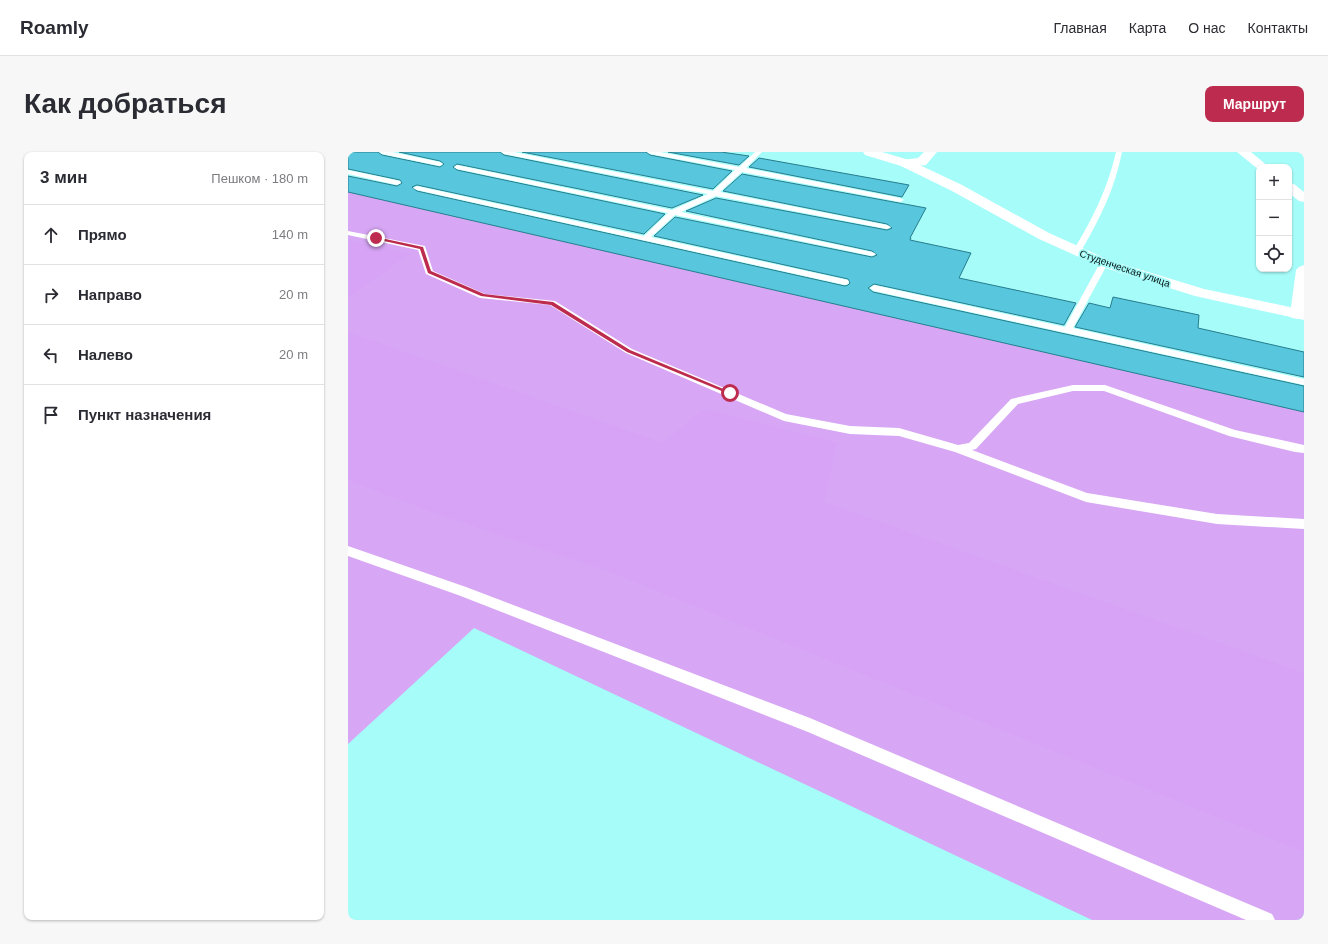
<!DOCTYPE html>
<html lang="ru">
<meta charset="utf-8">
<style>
:root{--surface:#fff;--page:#f7f7f7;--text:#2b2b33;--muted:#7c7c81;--line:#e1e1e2;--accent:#bd2c4e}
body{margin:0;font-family:Helvetica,sans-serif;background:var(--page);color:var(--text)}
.controls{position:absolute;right:12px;top:12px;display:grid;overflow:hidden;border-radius:8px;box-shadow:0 1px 3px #0004}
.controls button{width:36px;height:36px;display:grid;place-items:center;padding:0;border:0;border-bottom:1px solid var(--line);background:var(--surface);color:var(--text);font:20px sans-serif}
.stop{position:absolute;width:12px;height:12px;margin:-9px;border:3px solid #bd2c4e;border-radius:50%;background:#fff}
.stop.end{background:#bd2c4e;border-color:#fff;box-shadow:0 1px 4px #0008}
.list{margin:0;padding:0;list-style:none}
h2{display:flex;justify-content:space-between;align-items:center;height:52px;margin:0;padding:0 16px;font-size:17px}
h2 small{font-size:13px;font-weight:400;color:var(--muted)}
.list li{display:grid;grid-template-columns:26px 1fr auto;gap:12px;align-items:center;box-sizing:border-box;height:60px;padding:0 16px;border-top:1px solid var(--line)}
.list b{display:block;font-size:15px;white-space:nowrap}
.list em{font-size:13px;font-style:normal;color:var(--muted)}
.icon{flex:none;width:22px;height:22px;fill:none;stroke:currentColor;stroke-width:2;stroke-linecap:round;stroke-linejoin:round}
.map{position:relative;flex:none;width:956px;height:768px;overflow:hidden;border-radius:8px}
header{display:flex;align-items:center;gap:24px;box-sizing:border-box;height:56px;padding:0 20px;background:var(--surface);border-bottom:1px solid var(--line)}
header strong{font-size:19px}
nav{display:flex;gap:22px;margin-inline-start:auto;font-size:14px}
.intro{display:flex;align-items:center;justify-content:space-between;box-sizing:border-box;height:96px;padding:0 24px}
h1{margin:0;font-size:28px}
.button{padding:10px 18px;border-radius:8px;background:var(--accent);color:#fff;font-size:14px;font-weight:700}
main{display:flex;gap:24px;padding:0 24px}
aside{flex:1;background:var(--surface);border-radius:8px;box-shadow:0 1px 3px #0004}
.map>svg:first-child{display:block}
.green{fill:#d7a6f4}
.forest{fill:#d7a3f6}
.building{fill:#58c6dc;stroke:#267d8d}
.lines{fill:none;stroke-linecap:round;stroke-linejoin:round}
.service{fill:#fff;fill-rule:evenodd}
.minor{fill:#fff;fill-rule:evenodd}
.secondary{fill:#fff;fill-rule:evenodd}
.route{fill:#bd2c4e}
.labels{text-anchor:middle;stroke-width:3.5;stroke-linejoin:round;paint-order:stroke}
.far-street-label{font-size:10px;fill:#00100f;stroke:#a6fcf9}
</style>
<header>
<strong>Roamly</strong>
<nav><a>Главная</a><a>Карта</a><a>О нас</a><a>Контакты</a></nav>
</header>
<div class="intro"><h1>Как добраться</h1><a class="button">Маршрут</a></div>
<main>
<aside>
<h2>3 мин<small>Пешком · 180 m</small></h2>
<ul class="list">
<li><svg class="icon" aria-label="ahead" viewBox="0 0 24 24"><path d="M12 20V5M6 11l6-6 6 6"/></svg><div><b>Прямо</b></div><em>140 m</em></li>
<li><svg class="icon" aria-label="right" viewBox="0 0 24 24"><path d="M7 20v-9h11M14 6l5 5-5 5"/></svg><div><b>Направо</b></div><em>20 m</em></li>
<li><svg class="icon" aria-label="left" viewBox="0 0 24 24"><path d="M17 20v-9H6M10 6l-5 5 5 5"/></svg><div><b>Налево</b></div><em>20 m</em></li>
<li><svg class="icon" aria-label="arrive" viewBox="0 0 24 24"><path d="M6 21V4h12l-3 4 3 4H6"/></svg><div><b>Пункт назначения</b></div></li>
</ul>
</aside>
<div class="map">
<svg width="956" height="768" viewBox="0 0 956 768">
<rect width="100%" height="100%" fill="#a6fcf9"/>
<path class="green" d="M0,40l956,220v508h-212l-618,-292 -126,116z"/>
<path class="forest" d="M0,89l61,13 -61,44z
M0,180l315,111 41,-34 133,34 -13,59 480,171v179l-696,-281 -168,-56 -92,-35z"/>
<path class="building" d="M0,0h30l4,3 58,12 4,-3 -4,-3 -41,-9h101l4,3 199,40 -31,13 -215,-44 -4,3 4,3 208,44 -21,20 -227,-49 -5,2 5,4 428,95 3,-1 2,-2 -2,-4 -194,-43 21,-19 197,40 5,-2 -5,-4 -186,-40 30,-13 171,32 5,-2 -5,-4 -164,-33 19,-17 184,34 -16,30h1l-1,2 61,13 -12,25 117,25 -12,22 -190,-41 -6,4 5,4 431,94v26l-956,-220v-16l49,10 5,-3 -2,-3 -52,-11z
M174,0h124l4,3 82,16 -19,18z
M320,0h53l28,4 -10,9z
M411,6l150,27 -7,12 -153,-30z
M765,145l86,18 -1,13 106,24v25l-229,-50 14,-24 21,5z"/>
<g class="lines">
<path class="service" d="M31,0h13l48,10 3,2 -3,2 -58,-12z
M153,0h13l199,39 22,-21 -85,-16 -3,-2h13l79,15 16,-15h7l-16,16 154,30 4,2 -4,2 -158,-30 -22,20 167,33 4,2 -4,2 -171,-33 -35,16 191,40 4,2 -4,2 -197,-41 -24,22 197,43 1,2 -1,2 -3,1 -428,-95 -4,-2 4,-2 227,50 24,-23 -211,-44 -3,-2 3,-2 215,45 36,-16 -204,-40z
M768,0h6c-7,36 -22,67 -41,99l-1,2h-6l-1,-2c19,-31 35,-63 43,-99z
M0,18l52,11 1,2 -4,2 -49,-11z
M0,79l77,15 8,25 52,23 70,7 77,48 154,65 64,12 49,2 59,17 11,-2 42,-44 62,-14h32l130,45 69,15v8l-9,-1 -66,-16 -125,-45h-31l-55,13 -42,45 -4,1 115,43 130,21 87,5v10l-87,-5 -131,-22 -131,-50 -56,-16 -49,-2 -66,-13 -158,-68 -76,-48 -70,-7 -54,-24 -8,-24 -70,-15z
M753,109h6l1,2 -35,65 231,51v6l-430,-94 -4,-3 4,-3 191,42z
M0,394l118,41 344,131 462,196 3,6h-29l-438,-188 -350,-137 -110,-39z"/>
<path class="minor" d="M576,0h13l-11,13 -21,2 -4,-1 -2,-3 2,-3 17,-2z
M889,0h14l18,15h-10v3z
M941,31l5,1 10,8v10l-5,-1 -10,-8z
M956,113v52l-6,2 -6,-1 -2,-4 6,-44 3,-3z"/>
<path class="secondary" d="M515,0h19l27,8 53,25 87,48 60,27 95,29 100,21v10l-109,-24 -96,-30 -60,-27 -87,-48 -51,-25 -36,-11z"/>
</g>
<path class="route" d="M28,85l47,10 8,24 53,23 69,8 77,48 103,43 -4,1 -102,-42 -76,-47 -70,-9 -53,-23 -8,-24 -45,-10z"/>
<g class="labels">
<g class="far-street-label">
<text transform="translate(777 116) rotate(19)" y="4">Студенческая улица</text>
</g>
</g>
</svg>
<div class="controls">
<button>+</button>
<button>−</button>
<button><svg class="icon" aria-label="locate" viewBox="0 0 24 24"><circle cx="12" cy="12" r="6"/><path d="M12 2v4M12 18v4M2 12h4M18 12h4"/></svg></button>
</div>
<div class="stop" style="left:382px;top:241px"></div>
<div class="stop end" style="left:28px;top:86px"></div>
</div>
</main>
